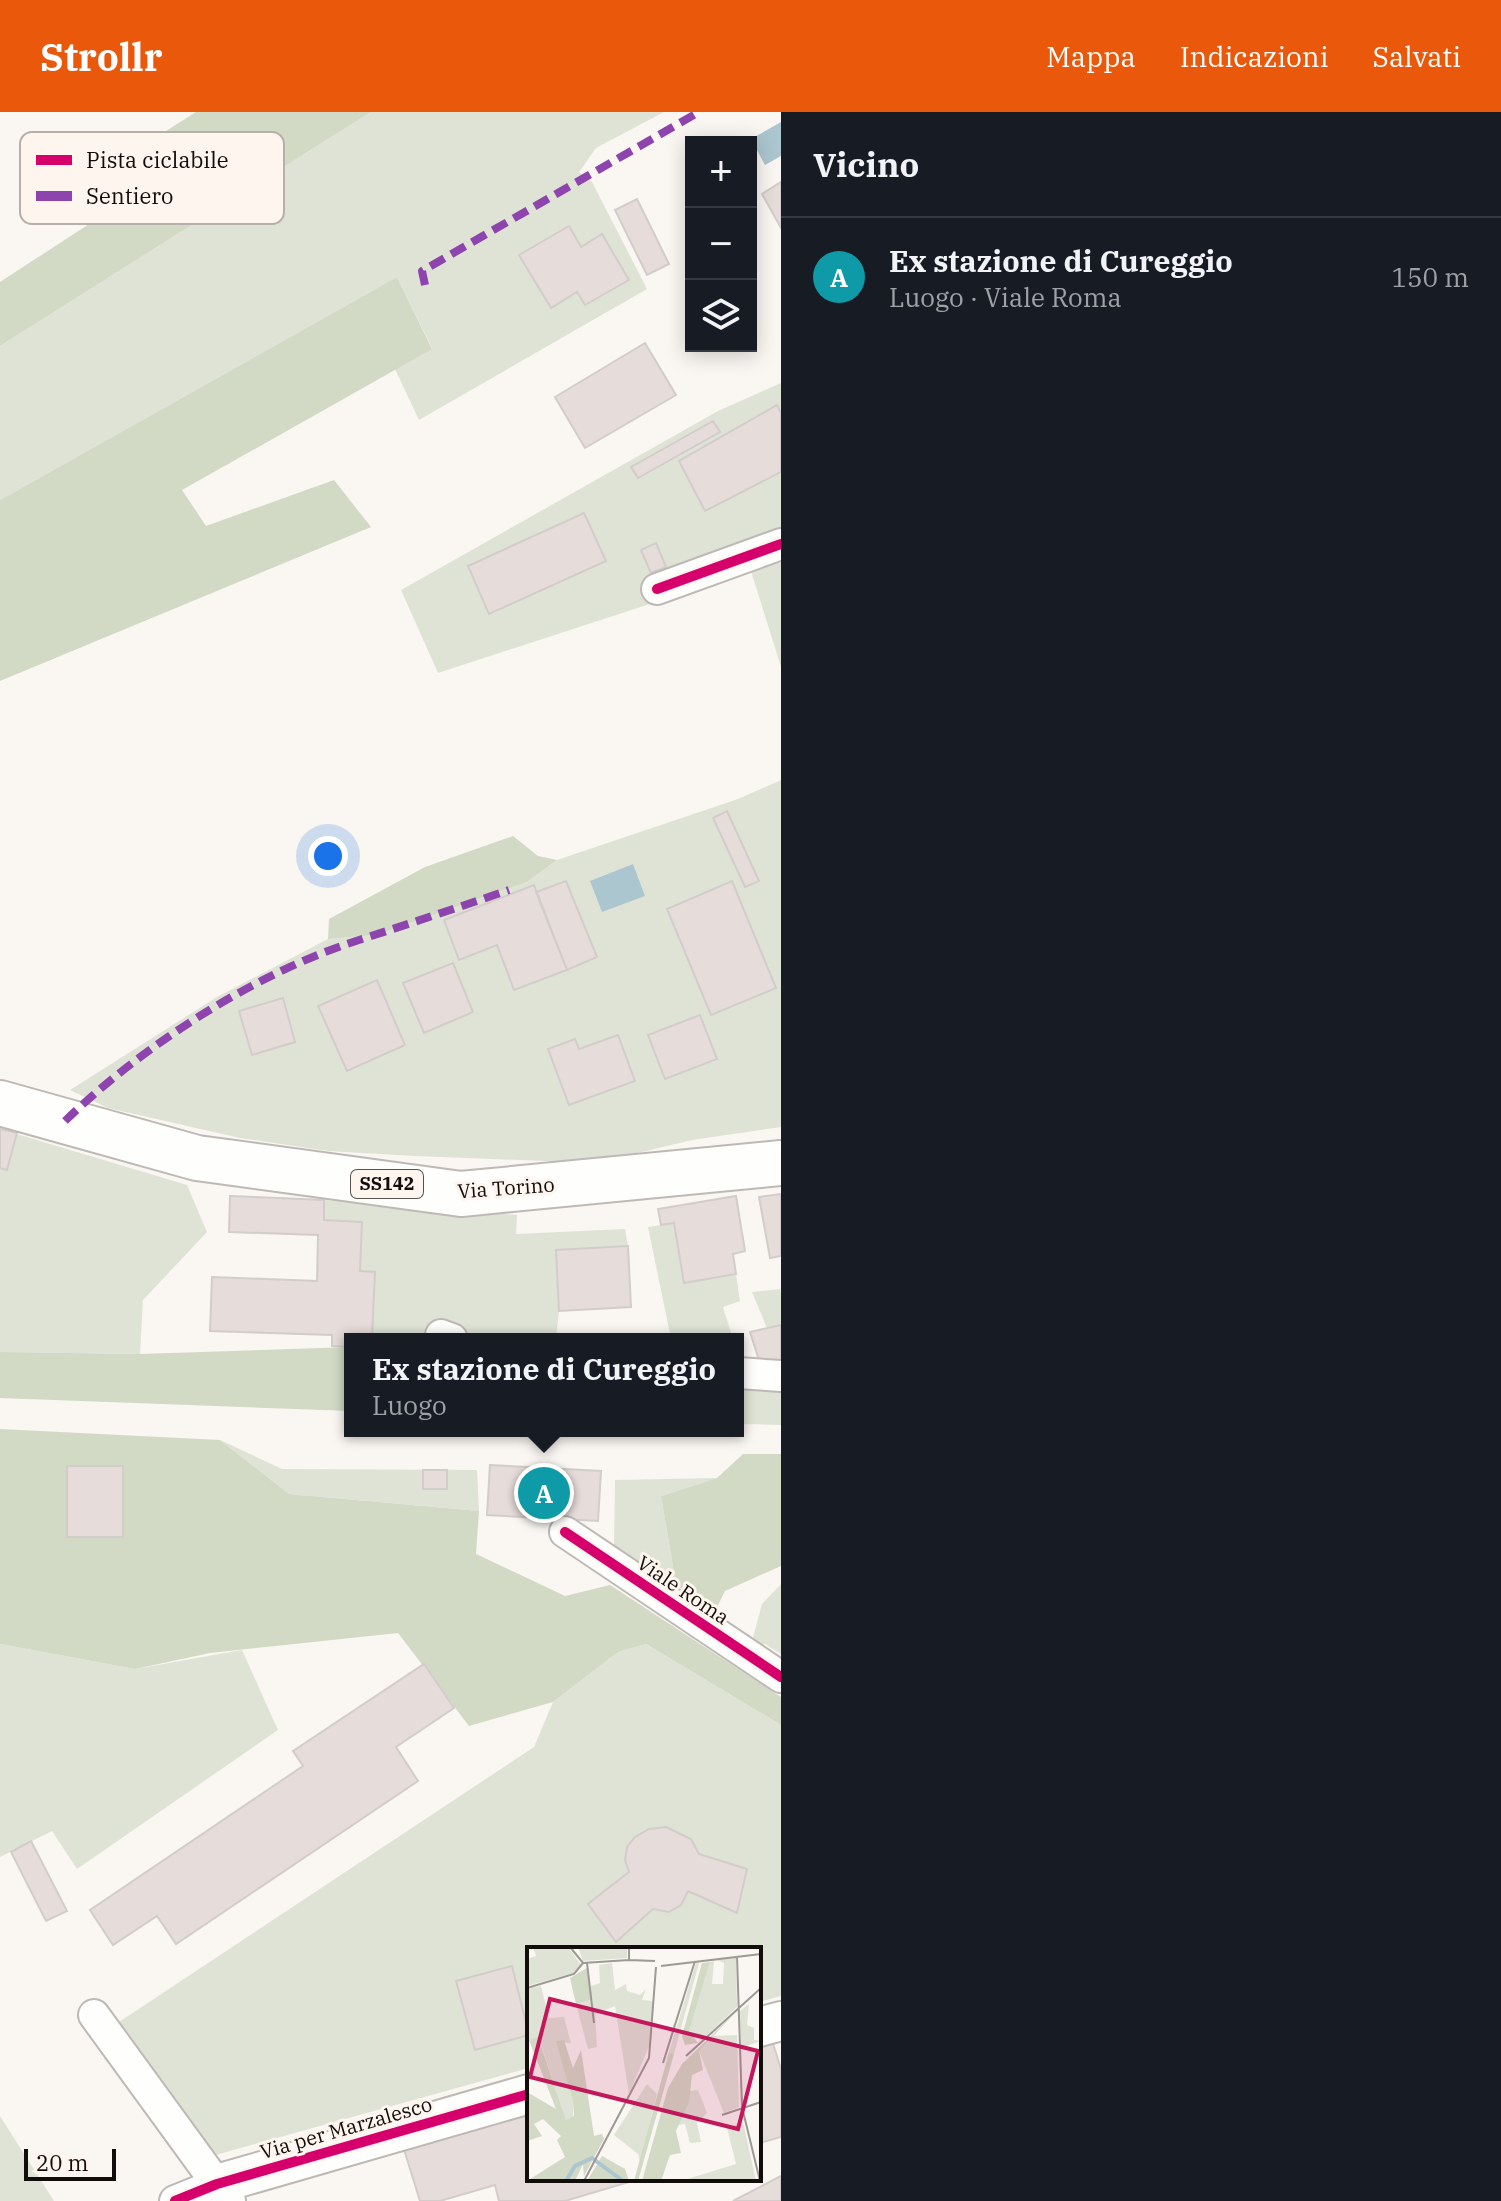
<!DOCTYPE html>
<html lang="it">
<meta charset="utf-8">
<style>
:root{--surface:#171b24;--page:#242831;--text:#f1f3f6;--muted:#9ea1a6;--line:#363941;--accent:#ea580c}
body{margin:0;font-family:"IBM Plex Serif",serif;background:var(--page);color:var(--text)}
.controls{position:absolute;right:24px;top:24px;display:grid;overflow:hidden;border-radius:0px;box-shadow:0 4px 20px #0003}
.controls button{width:72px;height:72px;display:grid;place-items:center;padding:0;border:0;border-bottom:2px solid var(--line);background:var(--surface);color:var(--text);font:40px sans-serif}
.scale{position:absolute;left:24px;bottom:20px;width:92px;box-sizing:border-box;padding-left:8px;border:4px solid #120d0a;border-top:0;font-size:22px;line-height:28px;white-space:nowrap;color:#120d0a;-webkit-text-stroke:6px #fef5ef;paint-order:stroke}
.you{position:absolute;left:328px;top:744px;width:28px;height:28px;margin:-20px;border:6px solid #fff;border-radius:50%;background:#1a73e8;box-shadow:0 0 0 12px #1a73e833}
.badge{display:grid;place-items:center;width:52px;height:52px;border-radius:50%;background:var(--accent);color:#fff;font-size:26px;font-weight:700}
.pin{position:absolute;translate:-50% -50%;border:4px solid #fff;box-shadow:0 2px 8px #0006}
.popup{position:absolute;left:344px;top:1221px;width:400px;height:104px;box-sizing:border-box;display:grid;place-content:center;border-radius:0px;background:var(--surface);filter:drop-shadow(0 2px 6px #0005);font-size:26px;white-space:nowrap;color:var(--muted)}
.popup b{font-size:30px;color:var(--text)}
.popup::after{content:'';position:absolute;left:50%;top:100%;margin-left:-16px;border:16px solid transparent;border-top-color:var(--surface)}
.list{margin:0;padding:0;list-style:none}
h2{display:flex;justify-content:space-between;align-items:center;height:104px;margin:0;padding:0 32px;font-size:34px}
h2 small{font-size:26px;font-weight:400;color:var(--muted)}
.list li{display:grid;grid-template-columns:52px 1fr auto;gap:24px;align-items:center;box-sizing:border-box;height:120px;padding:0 32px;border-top:2px solid var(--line)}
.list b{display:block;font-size:30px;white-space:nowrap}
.list p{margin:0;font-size:26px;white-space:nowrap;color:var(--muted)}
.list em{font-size:26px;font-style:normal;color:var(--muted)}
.icon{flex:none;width:44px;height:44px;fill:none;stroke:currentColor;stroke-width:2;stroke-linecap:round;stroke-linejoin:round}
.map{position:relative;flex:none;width:781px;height:2089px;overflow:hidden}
header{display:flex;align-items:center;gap:48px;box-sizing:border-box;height:112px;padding:0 40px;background:var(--accent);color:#fff}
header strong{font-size:38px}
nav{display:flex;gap:44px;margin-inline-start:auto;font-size:28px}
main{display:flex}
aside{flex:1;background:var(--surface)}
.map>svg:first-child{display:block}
.green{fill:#dfe3d6}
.forest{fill:#d2d9c5}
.water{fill:#acc6d0}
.building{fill:#e6dcd9;stroke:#d2cdcb;stroke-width:2}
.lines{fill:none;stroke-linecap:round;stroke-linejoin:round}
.minor-casing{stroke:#beb9b5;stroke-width:34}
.tertiary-casing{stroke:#beb9b5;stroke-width:42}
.primary-casing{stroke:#beb9b5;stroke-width:48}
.minor{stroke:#fefefd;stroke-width:30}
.tertiary{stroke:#fefefd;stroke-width:38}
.primary{stroke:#fefefd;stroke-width:44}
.quiet{stroke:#8e44ad;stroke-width:8;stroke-dasharray:16 8;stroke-linecap:butt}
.cycleway-casing{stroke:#fef5ef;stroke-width:15}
.cycleway{stroke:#d6006c;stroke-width:10}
.labels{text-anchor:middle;stroke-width:6;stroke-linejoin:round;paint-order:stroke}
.shield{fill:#fef5ef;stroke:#59534f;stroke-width:2}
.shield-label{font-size:18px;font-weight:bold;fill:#120d0a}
.street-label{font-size:20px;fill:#120d0a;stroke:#fef5ef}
.inset-river{fill:none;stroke:#acc6d0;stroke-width:4}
.inset-road{fill:none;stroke:#9d9995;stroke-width:2}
.view{fill:#c2185b;fill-opacity:0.15;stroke:#c2185b;stroke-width:4}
.inset-edge{fill:none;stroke:#120d0a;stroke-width:4}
.key{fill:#fef5ef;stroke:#b7afaa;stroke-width:2}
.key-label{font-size:22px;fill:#120d0a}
</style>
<header>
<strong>Strollr</strong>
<nav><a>Mappa</a><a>Indicazioni</a><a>Salvati</a></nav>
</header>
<main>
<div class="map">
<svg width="781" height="2089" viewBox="0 0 781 2089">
<rect width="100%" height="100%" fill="#faf6f2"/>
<path class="green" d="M371,0h293l-68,36 -17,24 13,10 55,107 -228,131 -25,-53 38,-19 -35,-71 -397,223v-154z
M781,271v284l-30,-96 -313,102 -37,-83 317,-179z
M781,668v347l-89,13 -96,23 -181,-7 -87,-5 -88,-13 -132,-30 -38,-18 147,-93 111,-58 48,-4 151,-53 30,-22 181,-61z
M0,1017l187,56 20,47 -64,68 -3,54 -140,-2z
M324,1088l193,15 -1,19 109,-5 3,17 -72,4 3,61 -3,28h-184l3,-67 -15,-1 2,-49 -38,-2z
M674,1111l10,59 52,-8 4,27 -17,6 10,32h-62l-23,-112z
M780,1177l1,5v68l-29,-70z
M738,1268l43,3v42l-43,-1z
M220,1328l62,29 195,1 2,41 -190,-17z
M717,1366l-56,18 15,88 -62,-36 1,-68z
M781,1472v70l-16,-10 -15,5 12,-45z
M0,1532l135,25 107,-19 36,80 -201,139 -25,-38 -52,26z
M646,1532l135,81v271l-22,6v-53h-230v119l-321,89 -92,-133 418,-277 19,-45 65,-50z
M0,2004l54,85h-54z"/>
<path class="forest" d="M196,0h175l-371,234v-64l123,-80 -20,-31z
M397,165l35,72 -250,141 24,36 128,-46 37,47 -371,154v-181z
M513,724l25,20 19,4 -30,22 -151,53 -48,4 1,-20 96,-52z
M350,1235v64l-350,-13v-46l140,2z
M0,1317l220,11 69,54 190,17 -3,43 89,42 45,-11 171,112v28l-135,-81 -28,8 -65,50 -84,24 -71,-93 -188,20 -75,16 -135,-25z
M743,1342h38v112l-56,25 -13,26 -36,-33 -15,-88 56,-18z"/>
<path class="water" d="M781,10v34l-16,9 -14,-26z
M633,752l12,32 -43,16 -12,-31z"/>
<path class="building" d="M781,70v46l-19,-34z
M637,87l32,65 -22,11 -32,-65z
M569,114l12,21 21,-13 27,46 -44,25 -8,-13 -26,16 -32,-53z
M645,231l31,52 -91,53 -30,-51z
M777,293l4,8v59l-76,39 -26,-50z
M713,309l7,11 -82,46 -7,-11z
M584,401l22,48 -117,53 -21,-48z
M656,431l10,24 -15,6 -10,-23z
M727,699l32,70 -14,6 -32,-69z
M566,769l31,76 -30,13 -31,-78z
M732,769l44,107 -65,27 -44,-106z
M534,773l33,85 -53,20 -17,-45 -38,15 -15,-40z
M453,851l20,49 -49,21 -21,-50z
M377,868l28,65 -58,26 -29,-65z
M283,886l12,44 -43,13 -13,-44z
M700,903l17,44 -52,20 -17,-44z
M618,923l17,46 -66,24 -21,-56 27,-10 4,10z
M0,1017l17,4 -10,37 -7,-2z
M781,1082v62l-11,2 -11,-61z
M230,1084l94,4v20l38,2 -2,49 15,1 -3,67h-22v8l-18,-1v-11l-122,-4 2,-54 105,4 1,-46 -89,-3z
M736,1084l9,55 -12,3 3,20 -52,9 -10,-60 -13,2 -3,-16z
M628,1134l3,61 -72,4 -3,-61z
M781,1213v37l-22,-2 -9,-28z
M490,1353l111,6 -3,50 -111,-6z
M67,1354h56v71h-56z
M423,1358h24v19h-24z
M424,1552l30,44 -58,39 22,34 -242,163 -19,-28 -44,29 -23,-35 213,-144 -10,-15z
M666,1715l25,12 8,15 48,15 -10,44 -49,-22 -7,14 -12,7 -16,-3 -37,33 -28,-38 41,-32 -4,-12 2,-13 8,-10 14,-8z
M31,1729l36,70 -21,10 -35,-69z
M512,1854l17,69 -54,15 -19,-69z
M770,1922l11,35v68l-22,6v-106z
M529,1993v74h110l-74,22h-66l-4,-16 -55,16h-20l-18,-58z
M781,2064v25h-48z"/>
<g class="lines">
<defs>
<path id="minor" d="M657,477l124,-45
M441,1223l11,4
M738,1261l43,3
M565,1420l216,145
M94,1903l123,169 -42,17"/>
<path id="tertiary" d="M759,1915l22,-6
M226,2089l-9,-17 312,-90"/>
<path id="primary" d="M0,991l197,55 264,36 320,-31"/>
</defs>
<use href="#minor" class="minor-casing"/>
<use href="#tertiary" class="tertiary-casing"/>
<use href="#primary" class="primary-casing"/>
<use href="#minor" class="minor"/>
<use href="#tertiary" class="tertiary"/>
<use href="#primary" class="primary"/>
<path class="quiet" d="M425,173l-3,-14 277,-159
M65,1009c76,-74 187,-146 288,-179 52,-17 104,-34 156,-52"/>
<defs>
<path id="cycleway" d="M657,477l124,-45
M565,1420l216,145
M175,2089l42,-17 312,-90"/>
</defs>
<use href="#cycleway" class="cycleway-casing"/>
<use href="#cycleway" class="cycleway"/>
</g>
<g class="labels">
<rect class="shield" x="351" y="1058" width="72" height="28" rx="6"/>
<g class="shield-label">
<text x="387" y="1078">SS142</text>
</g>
<g class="street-label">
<text transform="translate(506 1076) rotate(-4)" y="7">Via Torino</text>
<text transform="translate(683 1478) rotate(34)" y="7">Viale Roma</text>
<text transform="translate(346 2016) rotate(-16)" y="7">Via per Marzalesco</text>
</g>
</g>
<g transform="translate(527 1835)">
<rect width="234" height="234" fill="#faf6f2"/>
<path d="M6,0h35l13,18 -7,8 -47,13v-27l9,-3zM51,0h49v11l-44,3zM209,11l1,49 -35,33 -13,-8 21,-70 4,-1 -2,23h11l1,-21 -7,-3zM85,16l3,27 11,-6 1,7 13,4 6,-6 -4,11 11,1 -3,43 -21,50 -14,-88 -20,8 2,33 -9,2 -12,-45 15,-4v-14l9,-3 -1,-18zM169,16h3l-25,91 -5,-2zM14,39l8,32 15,-1 7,26 -14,-1 16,60v19h-7l-27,-83 -12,3v-52zM222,57l-2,21 7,3v12l7,1 -20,7 -1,-37zM210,88l2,72 -15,6 -25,-62 15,-15zM120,137l10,10 -17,68 -2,-8 -24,-19zM171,143l9,23 -10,10 4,19 -11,1 -5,-19 -7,1 12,-34zM216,175l13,59h-75l55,-17 -9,-36z" fill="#dfe3d6"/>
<path d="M183,15l-21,70 9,11 -13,2 -3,-9 20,-73zM60,21l4,32 -15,4 -6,-26zM209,65l-37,39 4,19 -11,5 -3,27 -13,29 5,22 -11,2 -9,26h-19l26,-93 14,-24zM11,90l28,83 8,-4 -1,-14 -17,-61 8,-1 9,28 8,-18 13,86 8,-2 2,5 -20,37 -1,-12 -8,17h-48l38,-24 -8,-17 4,-4 -18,-17 -9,5 8,12 -15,5v-49l29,17 -27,-69zM142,105l5,2 -36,127h-4zM75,209l23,13 4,12h-42z" fill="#d2d9c5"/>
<path class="inset-river" d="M39,234l9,-15 17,-8 31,23"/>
<path class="inset-road" d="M43,0l13,16 46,-3M102,0v13l26,1M210,9l5,151 18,74M60,16l7,60M134,19l100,-12M0,41l47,-14 9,-11M159,109l75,-68M136,116l32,-102M195,168l39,-13M57,234l65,-123 7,-91"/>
<path class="view" d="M23,52l208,52 -20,78 -208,-52z"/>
<rect width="234" height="234" class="inset-edge"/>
</g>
<rect x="20" y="20" width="264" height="92" rx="12" class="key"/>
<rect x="36" y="43" width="36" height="10" fill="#d6006c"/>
<rect x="36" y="79" width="36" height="10" fill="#8e44ad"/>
<g class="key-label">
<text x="86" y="56">Pista ciclabile</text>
<text x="86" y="92">Sentiero</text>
</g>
</svg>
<div class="controls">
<button>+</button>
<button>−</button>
<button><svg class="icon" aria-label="layers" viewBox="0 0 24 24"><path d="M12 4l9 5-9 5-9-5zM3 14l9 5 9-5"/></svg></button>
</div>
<div class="scale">20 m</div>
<div class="you"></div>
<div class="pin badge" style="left:544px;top:1381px;background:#0f9aa8">A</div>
<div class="popup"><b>Ex stazione di Cureggio</b>Luogo</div>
</div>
<aside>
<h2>Vicino<small></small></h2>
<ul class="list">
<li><span class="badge" style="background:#0f9aa8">A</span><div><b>Ex stazione di Cureggio</b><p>Luogo · Viale Roma</p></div><em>150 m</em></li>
</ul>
</aside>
</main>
